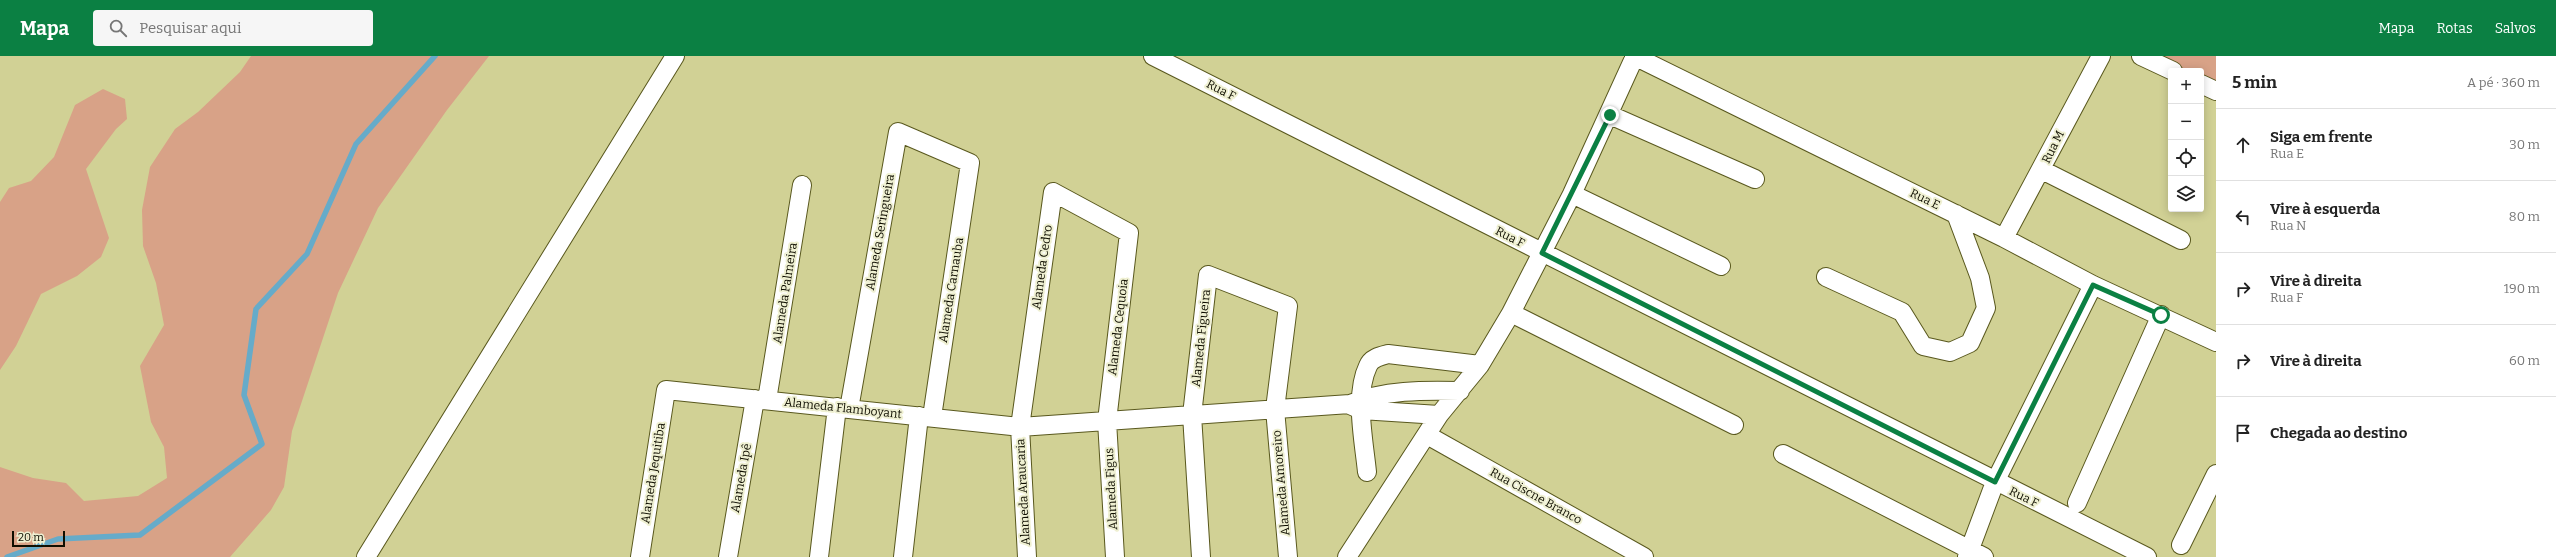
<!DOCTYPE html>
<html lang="pt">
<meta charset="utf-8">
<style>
:root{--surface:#fff;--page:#f6f6f6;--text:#222;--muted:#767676;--line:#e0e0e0;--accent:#0b8043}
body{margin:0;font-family:Bitter,serif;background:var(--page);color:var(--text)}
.controls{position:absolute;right:12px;top:12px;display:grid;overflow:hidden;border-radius:4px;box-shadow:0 2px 10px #0003}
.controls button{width:36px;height:36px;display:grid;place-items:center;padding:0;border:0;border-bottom:1px solid var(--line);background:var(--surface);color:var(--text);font:20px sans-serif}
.scale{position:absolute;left:12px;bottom:10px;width:53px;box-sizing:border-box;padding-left:4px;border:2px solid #0f0e00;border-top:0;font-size:11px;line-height:14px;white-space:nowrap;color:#0f0e00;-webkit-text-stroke:3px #eff0d2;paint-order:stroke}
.stop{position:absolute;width:12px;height:12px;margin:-9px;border:3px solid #0b8043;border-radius:50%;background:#fff}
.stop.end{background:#0b8043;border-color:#fff;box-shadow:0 1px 4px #0008}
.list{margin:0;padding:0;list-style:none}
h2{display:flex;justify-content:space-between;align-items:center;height:52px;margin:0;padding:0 16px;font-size:17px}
h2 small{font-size:13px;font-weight:400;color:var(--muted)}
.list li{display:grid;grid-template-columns:26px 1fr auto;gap:12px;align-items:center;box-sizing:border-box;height:72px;padding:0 16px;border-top:1px solid var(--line)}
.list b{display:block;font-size:15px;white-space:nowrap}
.list p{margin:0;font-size:13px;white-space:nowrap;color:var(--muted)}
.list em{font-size:13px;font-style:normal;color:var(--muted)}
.icon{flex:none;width:22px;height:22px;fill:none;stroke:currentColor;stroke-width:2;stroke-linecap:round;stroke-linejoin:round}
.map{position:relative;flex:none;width:2216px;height:501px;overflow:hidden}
header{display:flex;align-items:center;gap:24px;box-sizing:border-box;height:56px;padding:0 20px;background:var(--accent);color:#fff}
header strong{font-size:19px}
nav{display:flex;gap:22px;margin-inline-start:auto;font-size:14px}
.search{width:280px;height:36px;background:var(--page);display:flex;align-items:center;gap:10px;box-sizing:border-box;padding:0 14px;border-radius:4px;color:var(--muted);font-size:15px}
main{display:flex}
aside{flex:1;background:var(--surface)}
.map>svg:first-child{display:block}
.green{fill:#d8a287}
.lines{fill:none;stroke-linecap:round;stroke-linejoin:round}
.stream{stroke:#66abc9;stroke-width:5.5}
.minor-casing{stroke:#59581e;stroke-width:20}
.minor{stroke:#fff;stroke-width:18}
.route{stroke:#0b8043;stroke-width:5}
.labels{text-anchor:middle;stroke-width:4;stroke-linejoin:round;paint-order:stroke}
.street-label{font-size:12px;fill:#0f0e00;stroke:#eff0d2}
</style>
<header>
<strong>Mapa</strong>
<div class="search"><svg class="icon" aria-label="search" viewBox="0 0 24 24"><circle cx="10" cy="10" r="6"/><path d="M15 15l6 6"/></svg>Pesquisar aqui</div>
<nav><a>Mapa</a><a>Rotas</a><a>Salvos</a></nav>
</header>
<main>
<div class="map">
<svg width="2216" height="501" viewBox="0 0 2216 501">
<rect width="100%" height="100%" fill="#d1d195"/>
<path class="green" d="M251,0h238l-42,54 -69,98 -40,85 -46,138 -8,56 -13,23 -41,47h-230v-90l33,11 33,5 18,18 54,-5 29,-18 -3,-31 -13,-25 -11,-56 24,-41 -8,-42 -13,-37 -1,-36 8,-43 25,-38 23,-17 42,-40z
M2151,0h65v31l-15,-7v-9h-18z
M103,33l22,10 2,20 -11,10 -30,40 23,69 -8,19 -24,19 -36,18 -25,52 -16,24v-168l9,-14 22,-7 23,-24 21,-52z"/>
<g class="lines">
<path class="stream" d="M7,501l51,-18 82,-4 122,-91 -18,-49 12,-86 51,-55 49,-110 79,-88"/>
<defs>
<path id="minor" d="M1153,0l994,501
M1634,0l370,182 89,47 123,57
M2141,0l32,15
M2201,28l15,7
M1610,59l145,64
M2042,114l139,70
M1572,138l149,72
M2004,182l97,-182
M1826,221l76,35 21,34 27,6 20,-9 16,-35 -6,-30 -24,-64
M1511,257l223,112
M767,344l35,-215
M1350,349l11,5 78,5
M849,353l49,-277 72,31 -38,254
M1427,379l217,122
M1783,398l201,103
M1367,416c-3,-31 -13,-77 1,-106 3,-8 12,-10 20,-12l92,11
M2077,447l84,-188
M2181,489l35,-71
M366,501l309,-501
M640,501l26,-167 354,37 330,-23c34,-14 73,-14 110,-13
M728,501l27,-158
M819,501l18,-150
M903,501l16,-141
M1027,501l-7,-130 33,-235 76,41 -22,188 8,136
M1201,501l-9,-142 16,-140 80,31 -13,103 13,148
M1347,501l92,-142 41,-50 31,-52 61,-119 63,-138
M1967,501l28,-75 98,-197"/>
</defs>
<use href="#minor" class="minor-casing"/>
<use href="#minor" class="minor"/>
</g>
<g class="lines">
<path class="route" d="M1610,59l-68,138 453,229 98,-197 68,30"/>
</g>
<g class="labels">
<g class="street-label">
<text transform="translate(1221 34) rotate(27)" y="4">Rua F</text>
<text transform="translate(2053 91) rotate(-63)" y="4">Rua M</text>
<text transform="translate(1925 143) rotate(26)" y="4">Rua E</text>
<text transform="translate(880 176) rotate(-80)" y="4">Alameda Seringueira</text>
<text transform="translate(1510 181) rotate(27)" y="4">Rua F</text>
<text transform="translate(1042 211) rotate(-82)" y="4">Alameda Cedro</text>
<text transform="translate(951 234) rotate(-81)" y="4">Alameda Carnauba</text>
<text transform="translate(785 237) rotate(-81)" y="4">Alameda Palmeira</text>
<text transform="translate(1118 271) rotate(-83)" y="4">Alameda Cequoia</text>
<text transform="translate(1201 282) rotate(-84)" y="4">Alameda Figueira</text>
<text transform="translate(843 352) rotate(6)" y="4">Alameda Flamboyant</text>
<text transform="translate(653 417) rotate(-81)" y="4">Alameda Jequitiba</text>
<text transform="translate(741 422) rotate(-80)" y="4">Alameda Ipê</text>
<text transform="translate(1281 427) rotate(-95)" y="4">Alameda Amoreiro</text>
<text transform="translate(1111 433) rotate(-93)" y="4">Alameda Figus</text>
<text transform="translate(1023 436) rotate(-93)" y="4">Alameda Araucaria</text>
<text transform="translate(1536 440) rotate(29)" y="4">Rua Ciscne Branco</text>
<text transform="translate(2024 441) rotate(26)" y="4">Rua F</text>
</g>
</g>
</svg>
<div class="controls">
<button>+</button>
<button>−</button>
<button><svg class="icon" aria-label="locate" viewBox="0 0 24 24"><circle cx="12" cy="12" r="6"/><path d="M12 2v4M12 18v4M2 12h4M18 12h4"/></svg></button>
<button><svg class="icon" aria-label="layers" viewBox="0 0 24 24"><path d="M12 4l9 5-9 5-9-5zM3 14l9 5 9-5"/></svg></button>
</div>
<div class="scale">20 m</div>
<div class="stop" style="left:2161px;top:259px"></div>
<div class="stop end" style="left:1610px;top:59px"></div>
</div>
<aside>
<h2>5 min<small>A pé · 360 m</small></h2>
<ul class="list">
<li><svg class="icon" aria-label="ahead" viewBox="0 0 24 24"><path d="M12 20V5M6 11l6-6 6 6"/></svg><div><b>Siga em frente</b><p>Rua E</p></div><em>30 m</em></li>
<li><svg class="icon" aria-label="left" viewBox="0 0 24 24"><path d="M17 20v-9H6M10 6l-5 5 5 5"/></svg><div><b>Vire à esquerda</b><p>Rua N</p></div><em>80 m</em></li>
<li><svg class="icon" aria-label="right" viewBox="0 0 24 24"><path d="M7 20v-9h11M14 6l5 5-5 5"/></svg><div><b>Vire à direita</b><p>Rua F</p></div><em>190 m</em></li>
<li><svg class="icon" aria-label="right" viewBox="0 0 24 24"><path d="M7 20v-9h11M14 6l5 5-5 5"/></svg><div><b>Vire à direita</b></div><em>60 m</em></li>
<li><svg class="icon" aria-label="arrive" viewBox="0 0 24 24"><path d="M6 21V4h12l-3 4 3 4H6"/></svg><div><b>Chegada ao destino</b></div></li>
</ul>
</aside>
</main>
